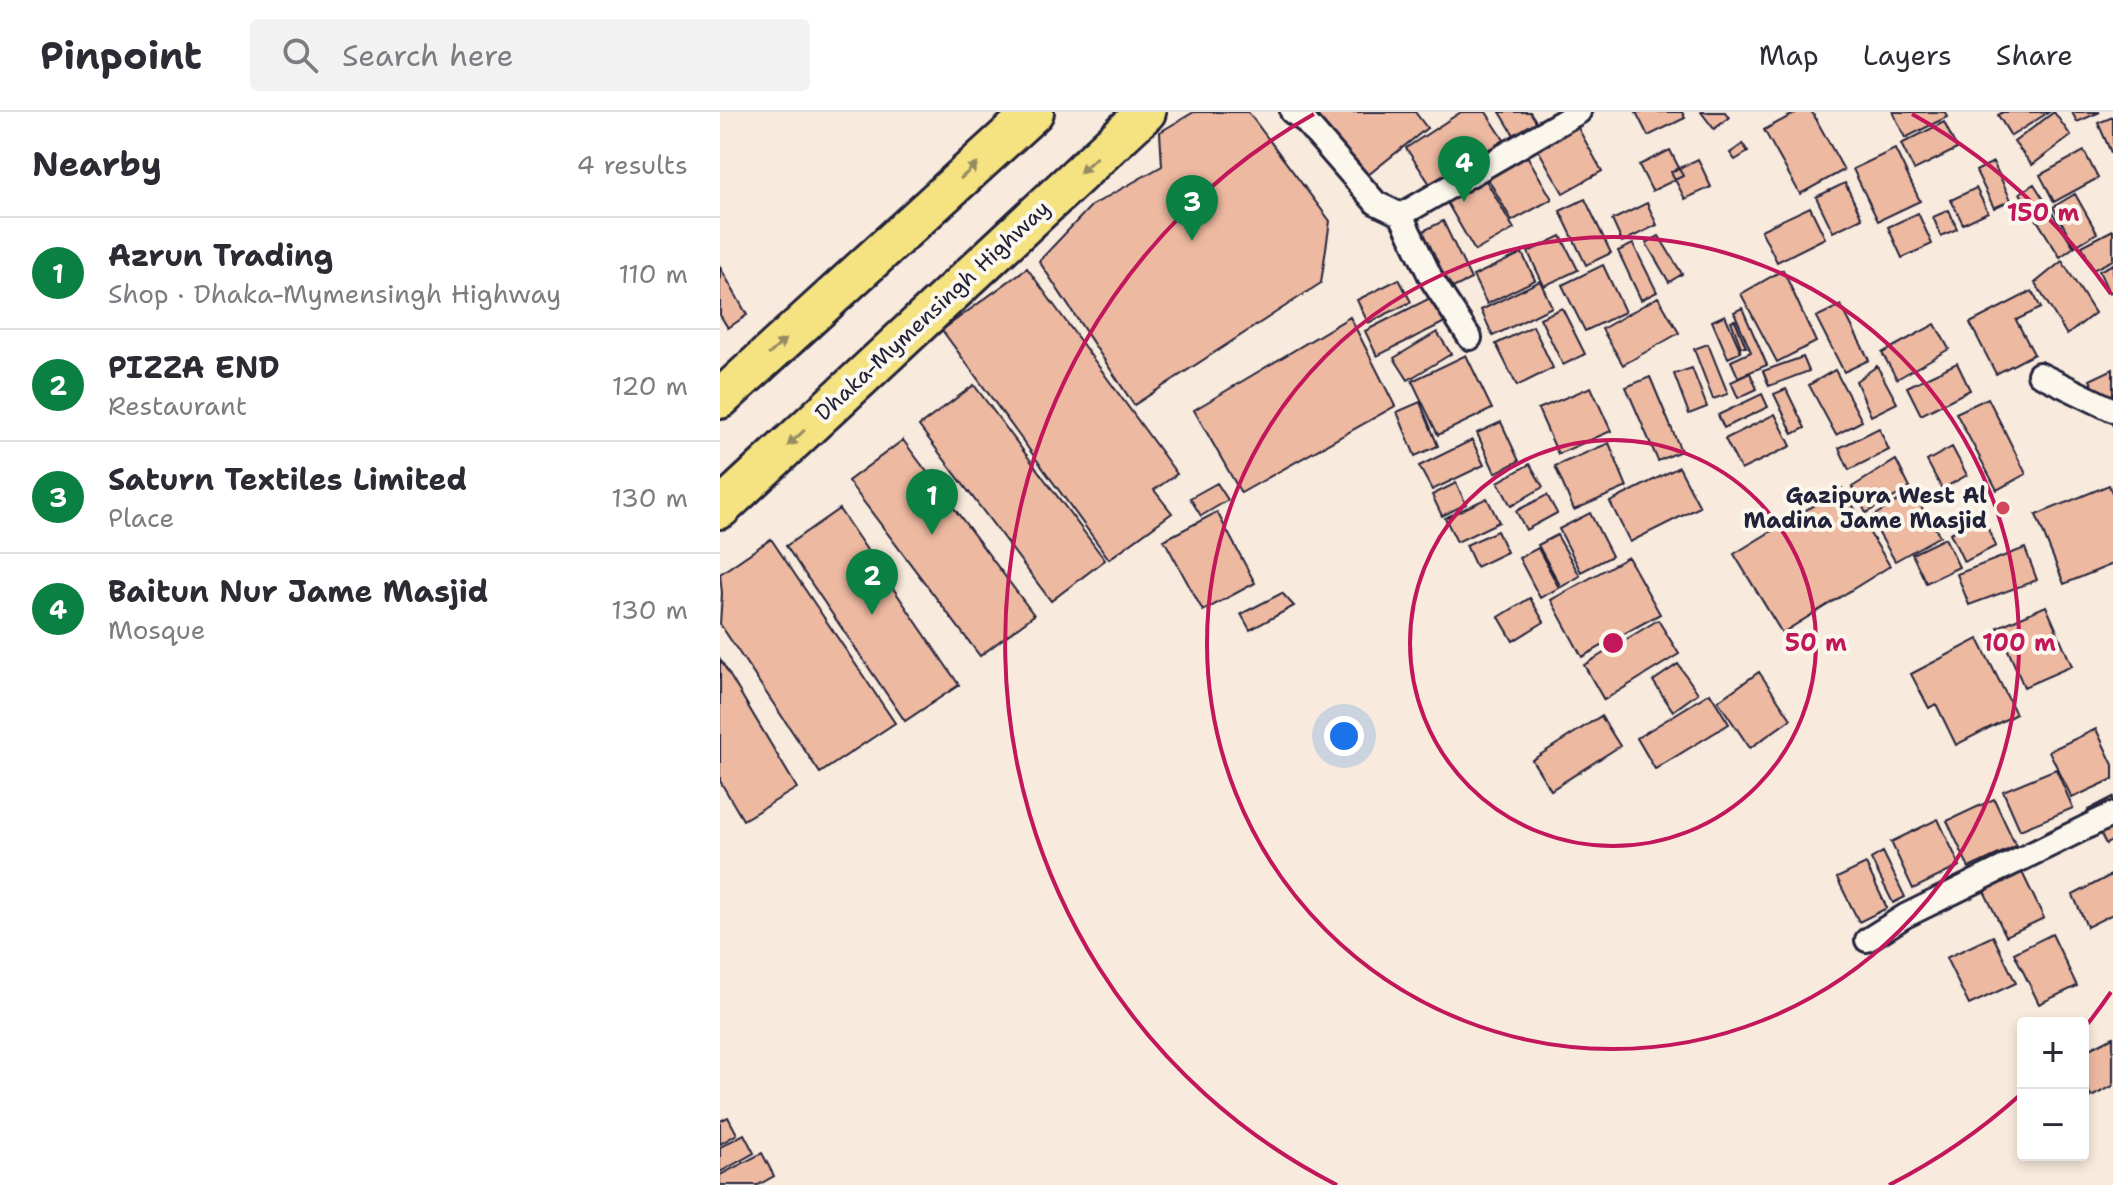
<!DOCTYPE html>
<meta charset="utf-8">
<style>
:root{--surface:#fff;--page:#f2f2f3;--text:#2b2b33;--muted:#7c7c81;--line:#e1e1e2;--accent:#0b8043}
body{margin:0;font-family:"Shantell Sans",sans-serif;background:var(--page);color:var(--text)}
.controls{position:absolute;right:24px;bottom:24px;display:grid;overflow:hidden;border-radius:8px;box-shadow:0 4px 12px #0003}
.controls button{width:72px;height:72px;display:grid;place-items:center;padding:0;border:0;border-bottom:2px solid var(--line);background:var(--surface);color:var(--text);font:40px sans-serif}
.you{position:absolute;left:624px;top:624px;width:28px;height:28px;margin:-20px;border:6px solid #fff;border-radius:50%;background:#1a73e8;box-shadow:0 0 0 12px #1a73e833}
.badge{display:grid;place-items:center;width:52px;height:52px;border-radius:50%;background:var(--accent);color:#fff;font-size:26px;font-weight:700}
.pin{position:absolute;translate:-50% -66px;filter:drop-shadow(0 2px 4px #0008)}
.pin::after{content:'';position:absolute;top:42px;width:28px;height:24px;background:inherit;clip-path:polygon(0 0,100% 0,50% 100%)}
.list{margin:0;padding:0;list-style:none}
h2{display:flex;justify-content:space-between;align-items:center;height:104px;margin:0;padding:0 32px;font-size:34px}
h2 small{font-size:26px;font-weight:400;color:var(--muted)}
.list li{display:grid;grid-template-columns:52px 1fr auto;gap:24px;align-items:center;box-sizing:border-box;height:112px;padding:0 32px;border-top:2px solid var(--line)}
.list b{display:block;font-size:30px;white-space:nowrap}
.list p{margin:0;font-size:26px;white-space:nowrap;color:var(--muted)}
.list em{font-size:26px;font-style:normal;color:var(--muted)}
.icon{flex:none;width:44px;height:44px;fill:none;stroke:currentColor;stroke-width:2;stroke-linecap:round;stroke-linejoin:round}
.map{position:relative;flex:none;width:1393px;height:1073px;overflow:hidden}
header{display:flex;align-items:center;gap:48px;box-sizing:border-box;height:112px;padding:0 40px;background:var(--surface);border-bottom:2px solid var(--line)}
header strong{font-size:38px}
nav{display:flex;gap:44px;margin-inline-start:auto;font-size:28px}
.search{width:560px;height:72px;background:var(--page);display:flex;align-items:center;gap:20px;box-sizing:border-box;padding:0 28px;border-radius:8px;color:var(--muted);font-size:30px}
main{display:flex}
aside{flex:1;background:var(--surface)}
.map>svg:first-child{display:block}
.building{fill:#eeb9a1;stroke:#22223b;stroke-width:2}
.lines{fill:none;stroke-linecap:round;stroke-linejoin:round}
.minor-casing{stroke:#22223b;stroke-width:28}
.trunk-casing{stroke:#22223b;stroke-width:44}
.minor{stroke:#fbf7ec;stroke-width:22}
.trunk{stroke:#f5e382;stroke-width:38}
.oneway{fill:#968c62}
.ring{fill:none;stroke:#c2185b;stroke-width:4}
.poi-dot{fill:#d1495b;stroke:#fbf7ec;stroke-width:3}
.labels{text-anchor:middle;stroke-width:8;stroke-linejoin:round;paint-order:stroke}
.street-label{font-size:22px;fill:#22223b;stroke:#fbf7ec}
.poi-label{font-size:22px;font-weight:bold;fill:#22223b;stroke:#fbf7ec;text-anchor:end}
.centre{fill:#c2185b;stroke:#fbf7ec;stroke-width:4}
.ring-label{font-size:24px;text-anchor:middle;font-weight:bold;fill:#c2185b;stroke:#fbf7ec;stroke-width:8;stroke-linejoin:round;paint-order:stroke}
</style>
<header>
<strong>Pinpoint</strong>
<div class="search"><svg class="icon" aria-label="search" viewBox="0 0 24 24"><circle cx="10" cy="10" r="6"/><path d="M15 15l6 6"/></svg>Search here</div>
<nav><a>Map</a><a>Layers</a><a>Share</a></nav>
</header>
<main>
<aside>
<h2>Nearby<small>4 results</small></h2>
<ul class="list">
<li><span class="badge">1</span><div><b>Azrun Trading</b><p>Shop · Dhaka-Mymensingh Highway</p></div><em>110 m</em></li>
<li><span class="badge">2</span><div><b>PIZZA END</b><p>Restaurant</p></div><em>120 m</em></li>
<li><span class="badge">3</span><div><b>Saturn Textiles Limited</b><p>Place</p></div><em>130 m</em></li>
<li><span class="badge">4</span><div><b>Baitun Nur Jame Masjid</b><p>Mosque</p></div><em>130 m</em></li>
</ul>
</aside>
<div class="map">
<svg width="1393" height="1073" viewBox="0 0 1393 1073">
<rect width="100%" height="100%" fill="#f8ebdd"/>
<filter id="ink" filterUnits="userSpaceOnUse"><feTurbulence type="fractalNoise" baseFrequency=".0125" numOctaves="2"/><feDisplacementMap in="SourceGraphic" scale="16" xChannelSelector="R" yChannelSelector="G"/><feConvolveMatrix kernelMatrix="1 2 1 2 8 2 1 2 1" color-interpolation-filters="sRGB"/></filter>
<g filter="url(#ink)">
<path class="building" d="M474,0h54l82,109 -9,62 -187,122 -95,-144 52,-55 71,-40 -2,-34z
M590,0h105l12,16 -64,51z
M741,0h25l18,28 -72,47 -26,-39z
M780,0h30l9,14 -22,14z
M916,0h46l3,6 -37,18z
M981,0h24l4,6 -15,11z
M1077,0h15l32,58 -44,24 -36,-64z
M1173,0h52l2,5 -42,21z
M1283,0h46l-38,24 -13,-21z
M1334,0l17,24 -39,29 -18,-23z
M1352,0h28l-23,10z
M1393,5v40l-15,-34z
M853,7l29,52 -39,22 -30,-52z
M1224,10l13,27 -43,21 -13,-26z
M1023,32l5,8 -13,8 -5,-7z
M802,35l30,52 -40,22 -29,-51z
M1175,37l25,52 -42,20 -25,-52z
M950,38l13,26 -31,15 -13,-26z
M1364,39l14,27 -44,24 -14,-27z
M978,47l13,28 -26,12 -14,-27z
M1273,50l18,38 -17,8 -18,-37z
M764,65l30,52 -39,22 -30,-52z
M1125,71l17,35 -29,14 -17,-35z
M1314,72l40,63 -14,10 -40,-64z
M1256,76l12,24 -25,12 -12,-24z
M1355,82l22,39 -22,13 -22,-39z
M865,87l26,54 -25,12 -26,-54z
M927,91l10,22 -35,17 -10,-22z
M1090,95l15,31 -48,24 -16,-32z
M1229,98l8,19 -16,7 -8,-19z
M1198,101l14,31 -30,14 -14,-31z
M723,109l28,58 -28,14 -28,-58z
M1393,118v30l-20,10 -11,-24z
M841,124l17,34 -34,16 -16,-34z
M939,124l23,38 -13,8 -23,-39z
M913,132l24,48 -16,8 -23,-49z
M802,141l13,27 -48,24 -14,-28z
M1342,149l33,52 -28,22 -32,-52z
M1393,152v27l-4,2 -10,-22z
M883,153l22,47 -40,19 -23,-46z
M0,155l27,48 -19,13 -8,-13z
M307,156l150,206 -23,16 18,23 -63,46 -167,-229z
M1063,158l33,72 -39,20 -36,-68z
M679,167l12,23 -43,21 -11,-23z
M820,169l12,26 -59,29 -12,-26z
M1312,179l9,17 -25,12 18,34 -38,20 -26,-51z
M714,184l13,25 -70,35 -12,-25z
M938,185l21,36 -56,32 -21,-36z
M1121,193l28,55 -25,12 -28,-55z
M842,196l23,46 -22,11 -23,-47z
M1022,196l25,57 -29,12 -7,-16 20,-9 -17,-40z
M1005,203l16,37 -13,6 -16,-37z
M630,205l45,89 -154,87 -47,-83z
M1015,208l11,27h-5l-10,-26z
M1215,212l14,25 -52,30 -15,-26z
M813,214l20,42 -36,18 -21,-42z
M717,220l14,22 -43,26 -14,-22z
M988,232l20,50 -15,5 -19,-50z
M746,243l26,54 -54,26 -26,-54z
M1083,245l6,14 -40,15 -6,-15z
M1237,251l13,27 -49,25 -14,-28z
M1157,254l20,37 -26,13 -15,-35z
M972,256l15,39 -18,7 -15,-40z
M1393,257v57l-23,-46z
M1115,258l27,51 -26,14 -27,-50z
M1030,261l7,16 -19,9 -7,-16z
M930,265l31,74 -23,10 -32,-74z
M254,273l131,175 -54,41 -132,-175z
M871,275l20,44 -53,23 -20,-45z
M1066,277l19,39 -12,6 -19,-40z
M1042,282l6,13 -44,21 -6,-13z
M1268,286l38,76 -29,16 -41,-77z
M700,290l18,44 -23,10 -18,-44z
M1055,302l16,32 -50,24 -16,-31z
M781,310l18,39 -24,12 -18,-40z
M1159,316l10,22 -40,20 -10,-22z
M183,328l131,175 -54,41 -132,-175z
M752,328l12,25 -52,25 -13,-24z
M889,331l18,44 -53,23 -19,-44z
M1232,335l15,28 -25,14 -15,-28z
M1176,348l14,28 -44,25 -14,-26z
M810,352l13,23 -32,19 -13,-24z
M959,355l21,40 -70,35 -20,-40z
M497,371l11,17 -27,16 -11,-18z
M736,371l10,21 -24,12 -10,-21z
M1389,373l4,10v69l-49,20 -28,-69z
M1122,376l48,78 -108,67 -48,-79z
M1192,380l28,44 -45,25 -25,-43z
M827,383l10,18 -31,17 -10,-19z
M767,386l12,24 -42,20 -12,-24z
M119,397l120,176 -54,36 -119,-175z
M497,400l38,71 -52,28 -39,-71z
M870,401l22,43 -31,16 -22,-43z
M1263,406l13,28 -32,16 -14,-29z
M777,419l10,21 -31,15 -10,-22z
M837,423l23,41 -19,11 -23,-42z
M1225,426l14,29 -33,16 -14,-29z
M51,427l124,184 -75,50 -100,-149 2,-31 -2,-19z
M818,436l21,40 -19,10 -21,-40z
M1305,436l12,32 -68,25 -12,-31z
M908,445l32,57 -78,43 -31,-57z
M562,481l12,13 -44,24 -9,-16z
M810,486l14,24 -31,19 -14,-24z
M1326,494l26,60 -48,21 -26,-60z
M938,508l21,34 -75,46 -20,-35z
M1258,527l38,75 -60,31 -20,-41 -7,4 -18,-34z
M0,547l77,129 -54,32 -23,-39z
M958,552l20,29 -25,18 -20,-30z
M1039,560l32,47 -41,29 -32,-47z
M990,581l19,31 -74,45 -18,-31z
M881,604l19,30 -69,44 -19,-30z
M1376,617l17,36v14l-41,19 -23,-47z
M1336,657l17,39 -53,22 -17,-39z
M1393,685v43l-7,4 -18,-34z
M1274,687l22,47 -47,22 -22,-47z
M1218,707l22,47 -47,23 -22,-47z
M1163,740l22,45 -12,6 -22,-44z
M1146,752l21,44 -28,14 -22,-44z
M1299,754l25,52 -38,18 -25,-51z
M1393,762v40l-26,13 -14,-32z
M1332,822l25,52 -38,18 -25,-51z
M1273,824l23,47 -47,22 -23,-47z
M1393,925v49l-22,11 -8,-20v-25z
M8,1005l9,17 -17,10v-23z
M24,1022l10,19 -34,19v-25z
M42,1041l12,23 -16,9h-38v-10z"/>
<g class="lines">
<defs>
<path id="minor" d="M572,0l12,8 72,83 25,12 31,65 38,58
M681,103l178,-103
M1319,262l74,36
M1147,828l38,-24 208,-102"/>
<path id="trunk" d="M0,287l314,-287
M0,397l426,-397"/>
</defs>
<use href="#minor" class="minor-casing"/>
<use href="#trunk" class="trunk-casing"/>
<use href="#minor" class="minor"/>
<use href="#trunk" class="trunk"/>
</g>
<defs><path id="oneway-solid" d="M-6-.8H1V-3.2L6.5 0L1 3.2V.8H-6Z" transform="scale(2)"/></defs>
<g class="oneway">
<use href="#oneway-solid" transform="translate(368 53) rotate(137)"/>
<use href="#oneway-solid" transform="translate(249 59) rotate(-42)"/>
<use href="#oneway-solid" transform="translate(57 235) rotate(-43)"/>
<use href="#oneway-solid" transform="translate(76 326) rotate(137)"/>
</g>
</g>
<g class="ring">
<circle cx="893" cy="531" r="203"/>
<circle cx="893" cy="531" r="406"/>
<path d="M1391 880A608 608 0 0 1 1366 914M1300 983A608 608 0 0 1 1169 1073M617 1073A608 608 0 0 1 594 2M1192 2A608 608 0 0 1 1391 182"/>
</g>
<circle class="poi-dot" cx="1283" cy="396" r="8"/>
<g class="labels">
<g class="street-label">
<text transform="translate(212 198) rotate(-43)" y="8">Dhaka-Mymensingh Highway</text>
</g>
<g class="poi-label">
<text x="1267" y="391">Gazipura West Al<tspan x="1267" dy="25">Madina Jame Masjid</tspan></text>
</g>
</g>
<circle cx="893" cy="531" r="12" class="centre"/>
<g class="ring-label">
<text x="1323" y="109">150 m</text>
<text x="1096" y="539">50 m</text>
<text x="1299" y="539">100 m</text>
</g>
</svg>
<div class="controls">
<button>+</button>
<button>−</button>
</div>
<div class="you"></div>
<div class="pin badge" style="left:212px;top:423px">1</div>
<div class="pin badge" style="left:152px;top:503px">2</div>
<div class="pin badge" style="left:472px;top:129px">3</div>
<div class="pin badge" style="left:744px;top:90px">4</div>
</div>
</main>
